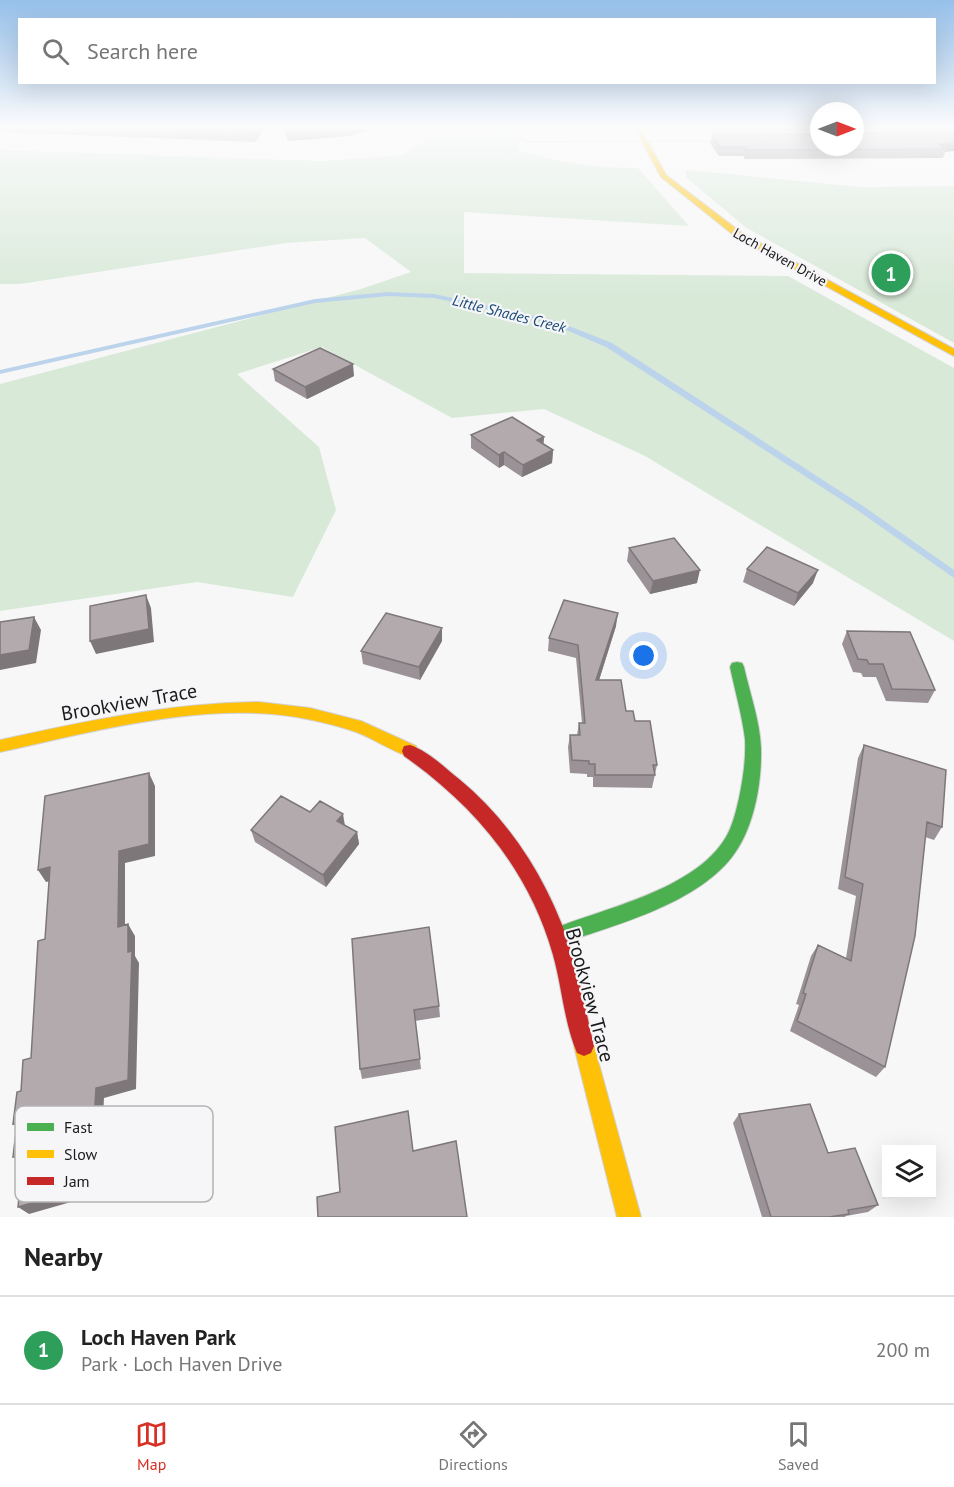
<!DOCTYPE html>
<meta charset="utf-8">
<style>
:root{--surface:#fff;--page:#f6f6f6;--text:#222;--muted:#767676;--line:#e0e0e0;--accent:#d93025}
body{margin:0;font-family:"PT Sans",sans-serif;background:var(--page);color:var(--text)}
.controls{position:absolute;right:18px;bottom:18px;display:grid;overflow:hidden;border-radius:0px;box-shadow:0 6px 24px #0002}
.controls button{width:54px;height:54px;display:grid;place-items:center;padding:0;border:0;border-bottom:2px solid var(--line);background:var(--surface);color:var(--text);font:30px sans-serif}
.compass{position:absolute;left:810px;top:102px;width:54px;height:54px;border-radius:50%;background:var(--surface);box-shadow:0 6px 24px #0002;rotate:90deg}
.you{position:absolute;left:644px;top:656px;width:21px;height:21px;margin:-15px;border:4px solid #fff;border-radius:50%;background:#1a73e8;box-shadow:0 0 0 9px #1a73e833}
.badge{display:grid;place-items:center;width:39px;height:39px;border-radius:50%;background:var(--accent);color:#fff;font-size:20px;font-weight:700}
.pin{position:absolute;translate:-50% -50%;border:3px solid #fff;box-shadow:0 2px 6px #0006}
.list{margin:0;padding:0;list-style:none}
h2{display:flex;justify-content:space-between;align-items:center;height:78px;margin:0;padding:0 24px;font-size:26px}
h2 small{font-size:20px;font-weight:400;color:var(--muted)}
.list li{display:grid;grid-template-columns:39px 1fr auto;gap:18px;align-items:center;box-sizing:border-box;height:108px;padding:0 24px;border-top:2px solid var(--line)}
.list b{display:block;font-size:22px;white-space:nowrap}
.list p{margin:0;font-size:20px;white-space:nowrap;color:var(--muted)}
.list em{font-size:20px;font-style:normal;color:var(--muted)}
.icon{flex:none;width:33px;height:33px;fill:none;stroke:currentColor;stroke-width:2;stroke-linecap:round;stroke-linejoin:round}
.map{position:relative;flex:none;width:954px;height:1217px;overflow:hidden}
.search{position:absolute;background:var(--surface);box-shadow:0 6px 24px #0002;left:18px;right:18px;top:18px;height:66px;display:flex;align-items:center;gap:15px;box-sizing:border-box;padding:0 21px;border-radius:0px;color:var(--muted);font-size:22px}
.sheet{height:186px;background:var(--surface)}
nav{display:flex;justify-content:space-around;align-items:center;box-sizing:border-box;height:84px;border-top:2px solid var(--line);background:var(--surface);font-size:16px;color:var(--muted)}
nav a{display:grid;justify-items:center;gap:3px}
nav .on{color:var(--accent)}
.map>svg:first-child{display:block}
.green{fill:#d8e9d8}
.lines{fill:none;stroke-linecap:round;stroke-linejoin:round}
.stream{fill:#bcd3ec;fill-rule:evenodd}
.street-casing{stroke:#d1d1d2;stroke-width:3}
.fast-casing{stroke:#d1d1d2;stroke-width:2}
.slow-casing{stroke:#d1d1d2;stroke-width:2}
.jam-casing{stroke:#d1d1d2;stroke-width:2}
.street{fill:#fefefe;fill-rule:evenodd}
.fast{fill:#4caf50;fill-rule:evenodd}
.slow{fill:#ffc107;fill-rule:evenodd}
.jam{fill:#c62828;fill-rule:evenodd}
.wall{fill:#9a9296}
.shaded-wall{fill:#7d777a}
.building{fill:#b3aaae;stroke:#7d777a;stroke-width:1.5}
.labels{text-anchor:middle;stroke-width:4.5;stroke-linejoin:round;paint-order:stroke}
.far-street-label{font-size:14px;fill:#1a1a1b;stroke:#f6f6f9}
.far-water-label{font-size:15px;font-style:italic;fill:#174673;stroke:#f6f6f9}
.near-street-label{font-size:20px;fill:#1a1a1b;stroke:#f6f6f9}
.key{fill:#f6f6f9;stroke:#b4b4b6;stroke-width:1.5}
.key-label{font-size:16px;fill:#1a1a1b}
</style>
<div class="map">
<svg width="954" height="1217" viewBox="0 0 954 1217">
<rect width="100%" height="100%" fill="#f7f7f8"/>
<path class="green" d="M450,127h71l-2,24c41,12 78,17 119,17l51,58 -225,-14v61l324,3 166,92v273l-309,-185 -101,-47 -92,9 -130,-71 -85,27 82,73 17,63 -43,87 -96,-15 -197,29v-227l361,-95 50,-17 -46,-34 -79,5 -266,41h-20v-134l323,11 79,-6z
M686,170l175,17 93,-1v157l-209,-116 -59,-50z"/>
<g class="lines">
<path class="stream" d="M388,292l46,2 120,26 58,23 251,163 91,64v8l-97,-68 -251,-163 -54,-23 -65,-15 -53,-11 -46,-2 -73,7 -315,71v-4l315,-71z"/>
<defs>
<path id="street" d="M819,132v8l-291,1 -7,-4 7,-4z"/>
<path id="fast" d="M737,662l5,1 2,4c6,27 16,54 17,81 1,35 -7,81 -29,109 -37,48 -120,69 -175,88l-7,-3 -2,-6 2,-6c54,-22 145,-40 176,-93 7,-12 10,-26 13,-39 4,-19 7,-39 6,-59 -3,-24 -10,-48 -15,-72l2,-4z"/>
<path id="slow" d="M634,127h6l26,48 76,58 212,116v7l-218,-119 -75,-60z
M259,702l51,6 51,13 55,25 2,5 -2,5 -6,1c-19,-6 -35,-18 -54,-25 -14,-5 -30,-9 -44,-12 -98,-22 -216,11 -312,32v-12c87,-19 170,-37 259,-38z
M584,1036l7,3 3,7 47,171h-24l-43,-171 3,-7z"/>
<path id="jam" d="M410,745c18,6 34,22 49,34 55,45 94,110 114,178 8,29 14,59 21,89l-3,7 -7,3 -7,-3c-13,-31 -15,-66 -24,-98 -24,-85 -78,-149 -149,-199l-2,-5 2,-5z"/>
</defs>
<use href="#street" class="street-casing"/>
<use href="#fast" class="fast-casing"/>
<use href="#slow" class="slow-casing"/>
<use href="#jam" class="jam-casing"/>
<use href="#street" class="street"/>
<use href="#fast" class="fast"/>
<use href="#slow" class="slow"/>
<use href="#jam" class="jam"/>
</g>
<path class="wall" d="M0,127h265l-10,15 -255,-10z
M282,127h98l-31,9 -61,5z
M700,127h119v3h-117z
M855,127h46l-46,3v1l3,3 96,-7 -11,31 -198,1 -2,-3h-24l-9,-13 2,-9h107z
M273,369l81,7 -47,23 -32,-18z
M471,435l73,2 -1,7 10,6 -1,13 -30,14 -18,-12 -5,3 -28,-20z
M629,548l68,35 -47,11 -23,-33z
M747,569l66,14 -19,23 -51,-24z
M616,626l-17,54 36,41 22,44 -5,23 -59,-1v-10h-6v-3l-17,-1 -2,-26 2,-12h7l2,-12h3l-6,-65 -28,-7 1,-13z
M847,631l88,59 -7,13 -42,-2 -10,-24h-13l-2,-4 -8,-1 -11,-28z
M442,641l-22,39 -57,-16 -2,-13z
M864,745l78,82 -8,13 -9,-3 -40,230 -9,10 -86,-46 9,-26 -3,-1 15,-48 7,-11 28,13 10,-62 -18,-7 20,-131z
M310,812l35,13 12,7 2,12 -33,43 -71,-45 -4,-12z
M352,939l87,67 1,11 -25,4 6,48 -59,10 -2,-10z
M739,1114l89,39 50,52 -10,7 -22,4 -1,1h-83l-29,-94z"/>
<path class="shaded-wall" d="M258,127h7l-10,15 -2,-9z
M350,127h30l-31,9 -61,5 -1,-9z
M856,127h45l-46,3z
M954,143v8l-9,1 1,-3 -7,-5z
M353,364l1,12 -47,23 -2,-12z
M544,437l-1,13 -6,-10z
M553,450l-1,13 -30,14 1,-12z
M504,452v13l-5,3v-13z
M700,570l-3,13 -47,11 3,-13z
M818,570l-5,13 -19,23 4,-13z
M146,595l5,13 3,34 -58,12 -6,-13z
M618,613l-2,13 -21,67 1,-13z
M34,617l7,13 -5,33 -36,7v-15z
M442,628v13l-22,39 -1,-13z
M149,773l6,13v70l-30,7v75l-7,-11 1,-76z
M343,814l2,12 -8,-5z
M357,832l2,12 -33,43 -3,-12z
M50,867l8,12 -12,3 -8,-12z
M128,924l7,12v20l4,7 -3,126 -32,9 -5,96 -70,20 -11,-7 78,-119 32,-136z
M23,1154l1,12 -11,-9z"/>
<path class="building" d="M73,127h185l-5,6z
M285,127h65l-63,5z
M855,127h1l-1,4 3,3 96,-7v16l-15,1 7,5 -199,1 -2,-3h-25l-8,-13h107v13h36z
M320,348l33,16 -48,23 -32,-18z
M512,417l32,20 -7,3 16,10 -30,15 -19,-13 -5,3 -28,-20z
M674,538l26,32 -47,11 -24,-33z
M767,547l51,23 -20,23 -51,-24z
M146,595l3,34 -59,12v-35z
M564,600l54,13 -22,67h25l5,31h7l2,10h15l7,44h-4l2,10h-60v-11h-6v-3l-17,-1 -2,-25h10l-1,-12h6l-7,-78 -29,-7z
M386,613l56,15 -23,39 -58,-16z
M34,617l-5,33 -29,5v-33z
M847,631l63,1 25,58 -43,-1 -9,-25h-14l-2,-4 -9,-1z
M864,745l82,25 -4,57 -15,-5 -12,114 -30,131 -88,-46 9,-27 -3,-1 15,-48 33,16 12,-77 -18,-7z
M149,773v71l-30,7 -1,76 10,-3v28l4,-1 -4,129 -32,8 -6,98 -72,21 5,-53 -10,3 4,-34 -4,1 4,-32 4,-1 2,-31 8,-2 7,-117 7,-2 5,-72 -12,3 7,-74z
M281,796l29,16 10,-11 23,13 -6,7 20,11 -34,43 -72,-45z
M429,927l10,79 -25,4 6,49 -60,10 -8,-130z
M810,1104l18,49 27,-5 23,57 -30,5 1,4 -20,3h-58l-32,-103z
M408,1111l5,40 43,-10 11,76h-149l-1,-20 23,-5 -5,-65z"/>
<linearGradient id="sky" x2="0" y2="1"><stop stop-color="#96c0ea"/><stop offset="0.43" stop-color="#fbfbfc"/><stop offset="1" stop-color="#fbfbfc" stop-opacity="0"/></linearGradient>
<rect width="954" height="297" fill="url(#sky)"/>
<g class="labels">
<g class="far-street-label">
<text transform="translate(780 257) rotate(29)" y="5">Loch Haven Drive</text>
</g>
<g class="far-water-label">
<text transform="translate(509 314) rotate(14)" y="5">Little Shades Creek</text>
</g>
<g class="near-street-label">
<text transform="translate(129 702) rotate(-10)" y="7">Brookview Trace</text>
<text transform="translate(590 995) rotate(75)" y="7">Brookview Trace</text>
</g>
</g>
<rect x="15" y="1106" width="198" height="96" rx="9" class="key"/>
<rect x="27" y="1123" width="27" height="8" fill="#4caf50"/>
<rect x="27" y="1150" width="27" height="8" fill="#ffc107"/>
<rect x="27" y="1177" width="27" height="8" fill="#c62828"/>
<g class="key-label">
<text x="64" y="1133">Fast</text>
<text x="64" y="1160">Slow</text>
<text x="64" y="1187">Jam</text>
</g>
</svg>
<div class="controls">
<button><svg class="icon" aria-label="layers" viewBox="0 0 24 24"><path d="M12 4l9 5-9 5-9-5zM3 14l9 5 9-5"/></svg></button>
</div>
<svg class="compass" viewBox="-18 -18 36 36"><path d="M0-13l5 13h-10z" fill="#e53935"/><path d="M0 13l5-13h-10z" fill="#767676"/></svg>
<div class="you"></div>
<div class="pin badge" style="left:891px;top:273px;background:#2e9e5b">1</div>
<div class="search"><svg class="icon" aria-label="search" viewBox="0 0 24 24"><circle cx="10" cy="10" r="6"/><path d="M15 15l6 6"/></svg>Search here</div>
</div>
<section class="sheet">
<h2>Nearby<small></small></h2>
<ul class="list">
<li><span class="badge" style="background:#2e9e5b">1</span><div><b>Loch Haven Park</b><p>Park · Loch Haven Drive</p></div><em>200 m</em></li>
</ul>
</section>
<nav>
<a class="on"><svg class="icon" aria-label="map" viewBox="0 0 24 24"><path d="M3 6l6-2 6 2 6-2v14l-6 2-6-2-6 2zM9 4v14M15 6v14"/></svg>Map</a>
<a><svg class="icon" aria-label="directions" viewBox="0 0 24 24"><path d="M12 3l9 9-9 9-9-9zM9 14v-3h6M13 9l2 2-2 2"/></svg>Directions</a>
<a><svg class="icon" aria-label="saved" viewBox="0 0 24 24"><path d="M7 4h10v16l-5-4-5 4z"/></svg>Saved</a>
</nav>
